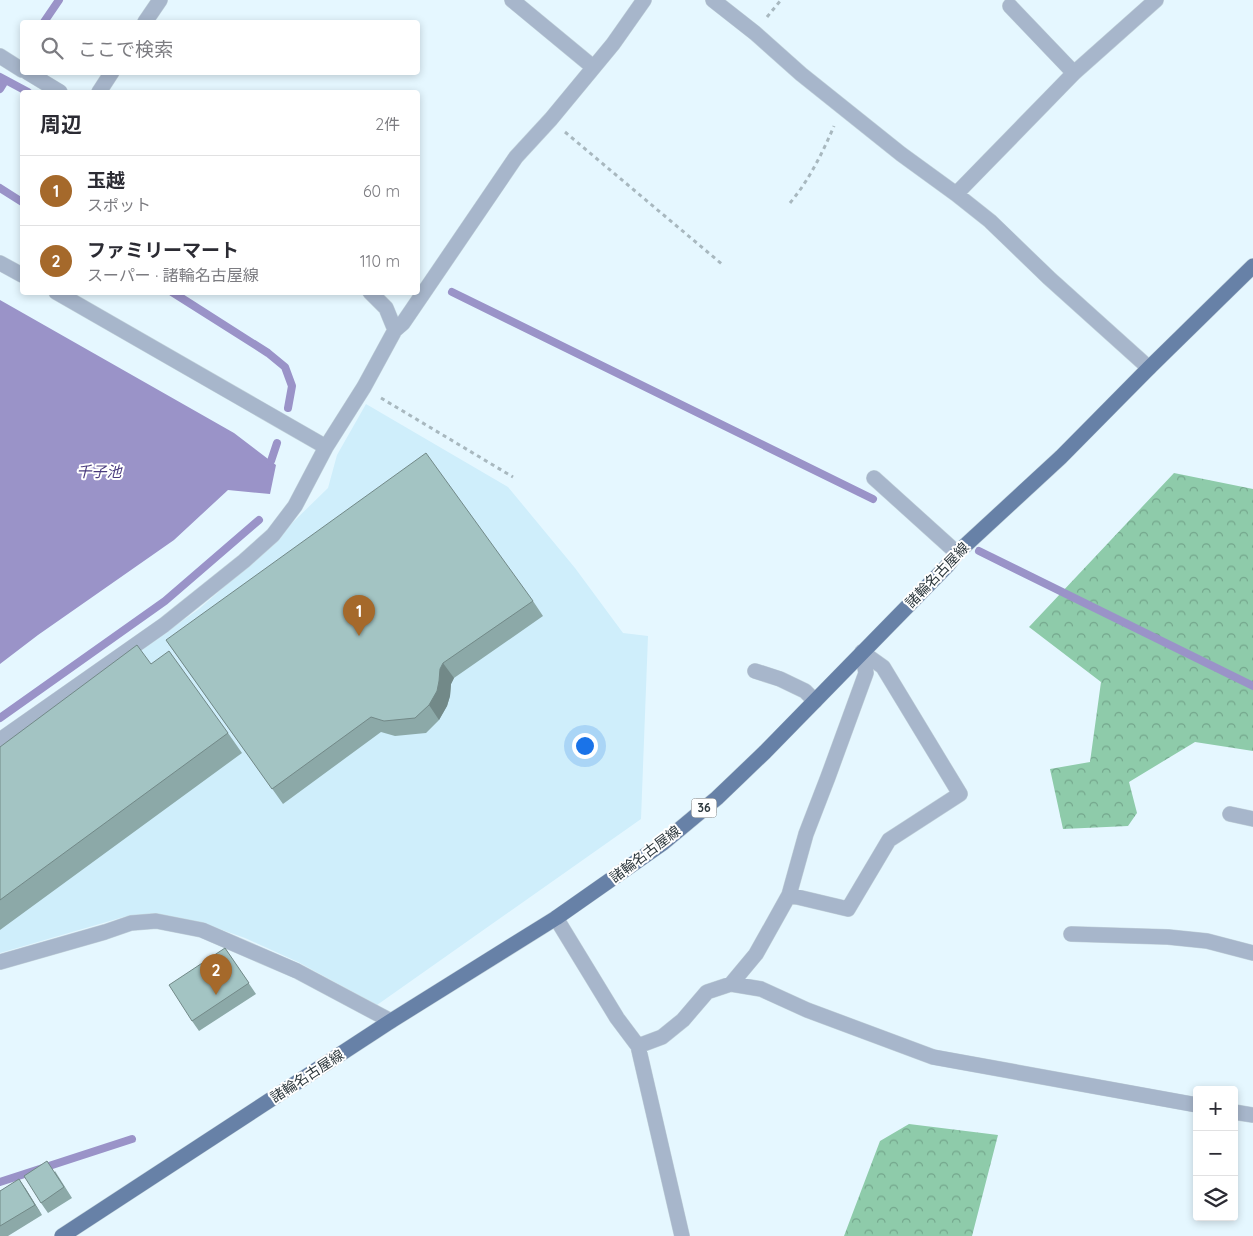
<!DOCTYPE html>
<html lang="ja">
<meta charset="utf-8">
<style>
:root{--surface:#fff;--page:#f7f7f7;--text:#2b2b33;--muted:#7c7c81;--line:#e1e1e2;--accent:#a5692b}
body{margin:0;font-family:Quicksand,"Noto Sans JP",sans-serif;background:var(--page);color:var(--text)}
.controls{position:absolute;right:15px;bottom:15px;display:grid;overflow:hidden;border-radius:5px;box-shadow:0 2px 8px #0003}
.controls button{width:45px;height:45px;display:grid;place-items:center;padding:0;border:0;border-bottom:1px solid var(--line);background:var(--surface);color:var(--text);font:25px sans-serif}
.you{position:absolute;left:584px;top:745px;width:18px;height:18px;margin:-12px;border:4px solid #fff;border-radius:50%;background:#1a73e8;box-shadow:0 0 0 8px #1a73e833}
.badge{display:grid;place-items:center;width:32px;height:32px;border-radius:50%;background:var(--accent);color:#fff;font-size:16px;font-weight:700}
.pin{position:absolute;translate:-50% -41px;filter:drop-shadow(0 1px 2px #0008)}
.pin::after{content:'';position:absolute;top:26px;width:18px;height:15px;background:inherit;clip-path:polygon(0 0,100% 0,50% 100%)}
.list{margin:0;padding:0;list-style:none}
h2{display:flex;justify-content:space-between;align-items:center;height:65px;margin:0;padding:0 20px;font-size:21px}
h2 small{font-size:16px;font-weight:400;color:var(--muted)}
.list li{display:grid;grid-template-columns:32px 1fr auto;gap:15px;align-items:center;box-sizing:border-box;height:70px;padding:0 20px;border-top:1px solid var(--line)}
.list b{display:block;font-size:19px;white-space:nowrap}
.list p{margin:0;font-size:16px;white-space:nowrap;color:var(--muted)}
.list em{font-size:16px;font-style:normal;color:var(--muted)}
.icon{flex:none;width:28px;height:28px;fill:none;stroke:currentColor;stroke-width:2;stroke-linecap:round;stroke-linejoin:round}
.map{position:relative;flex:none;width:1253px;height:1236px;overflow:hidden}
.search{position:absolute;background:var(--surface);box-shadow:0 2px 8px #0003;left:20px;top:20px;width:400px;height:55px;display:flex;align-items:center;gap:12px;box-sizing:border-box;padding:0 18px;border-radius:5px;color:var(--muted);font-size:19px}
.panel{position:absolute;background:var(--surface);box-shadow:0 2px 8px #0003;left:20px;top:90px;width:400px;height:205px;border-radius:5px}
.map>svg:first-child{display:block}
.built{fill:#cfeefb}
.forest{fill:url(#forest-crowns)}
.water{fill:#9a93c8}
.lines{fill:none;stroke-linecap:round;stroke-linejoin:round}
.stream{stroke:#9a93c8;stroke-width:8}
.minor-casing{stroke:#c4d4dc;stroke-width:16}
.major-casing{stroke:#c4d4dc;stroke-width:16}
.path{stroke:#a8b8bf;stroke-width:3;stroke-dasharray:4 4;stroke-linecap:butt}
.minor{stroke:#a7b6cb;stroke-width:15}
.major{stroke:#6781a7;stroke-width:15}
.wall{fill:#8ca9a8}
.shaded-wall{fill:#728988}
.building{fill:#a3c4c3;stroke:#728988}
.labels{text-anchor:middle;stroke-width:4;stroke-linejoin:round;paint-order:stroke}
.shield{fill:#fff;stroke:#6b7376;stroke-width:1}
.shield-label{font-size:12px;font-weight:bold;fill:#2c373c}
.street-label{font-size:14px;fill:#2c373c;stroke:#fff}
.water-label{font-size:15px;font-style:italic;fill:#4a3c7e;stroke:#fff}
</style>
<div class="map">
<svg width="1253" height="1236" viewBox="0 0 1253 1236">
<defs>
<pattern id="forest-crowns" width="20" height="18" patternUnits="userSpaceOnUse" patternTransform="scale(1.25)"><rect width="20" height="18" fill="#8ecbaa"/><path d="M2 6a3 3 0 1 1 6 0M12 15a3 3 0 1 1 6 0" fill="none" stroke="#74a68c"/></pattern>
</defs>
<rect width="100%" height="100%" fill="#e5f7ff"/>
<path class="built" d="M366,404l142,83 67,81 48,65 25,3 -7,183 -264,186 -79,-43 -53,-24 -37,-13 -28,-7 -27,-3 -26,1 -127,37v-203l199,-141 51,-45 78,-76 9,-33z"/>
<path class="forest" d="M1174,473l79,16v262l-58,-9 -66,40 8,31 -9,13 -65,3 -13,-60 40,-7 11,-80 -72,-55z
M909,1124l89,11 -26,101h-128l36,-95z"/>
<path class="water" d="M0,300l234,133 42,32 -6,29 -42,-4 -54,50 -136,95 -38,29z"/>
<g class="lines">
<path class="stream" d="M44,22l15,-22
M0,77l28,15
M0,89l5,-8
M0,188l22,14
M172,292l96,61 17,14 7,19 -4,22
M452,292l421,207
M271,461l6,-18
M979,551l274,135
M0,718l165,-117 94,-81
M0,1182l132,-43"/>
<defs>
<path id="minor" d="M512,0l81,67
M713,0l42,33 46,41 100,80 55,40 34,27 59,57 100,90
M1010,6l64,67
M145,22l15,-22
M0,56l22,14
M27,72l33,20
M99,92l13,-20
M956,194l118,-121 82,-73
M0,263l22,12
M56,292l270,155
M370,292l16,16 9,22
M874,478l83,75
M755,671l25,8 25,12 10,10
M0,740l164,-115 80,-64 29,-26 22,-29 31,-59 38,-60 31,-57 8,-7 113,-166 35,-38 62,-75 31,-44
M1230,814l23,5
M789,895l59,14 41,-69 71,-46 -77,-127 -21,-15
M556,918l61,100 21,28 44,190
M1071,934l97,3 39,4 46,12
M0,962l105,-30 26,-9 25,-2 46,9 95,41 94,50
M731,984l25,-30 33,-59 17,-61 22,-57 38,-104 -4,-21
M638,1046l24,-9 21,-17 24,-28 24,-8 30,5 46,21 126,47 264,48
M1234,1112l19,3"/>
<path id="major" d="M62,1236l329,-215 165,-103 107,-75 54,-45 48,-46 182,-186 10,-13 104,-96 88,-89 104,-102"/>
</defs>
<use href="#minor" class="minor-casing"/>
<use href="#major" class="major-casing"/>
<path class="path" d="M767,17l14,-17
M565,132l158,133
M790,203c19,-23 32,-49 44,-77
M381,398l132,79"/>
<use href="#minor" class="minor"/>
<use href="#major" class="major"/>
</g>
<path class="wall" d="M533,601l10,15 -89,62 -3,6 -1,12 -3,10 -8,14 -13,13 -31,3 -14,-4 -98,72 -117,-164z
M228,733l14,20 -242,177v-183z
M225,948l31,46 -57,37 -7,-10z
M55,1171l17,27 -24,15 -7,-10z
M19,1179l23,36 -34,21h-8v-45z"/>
<path class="shaded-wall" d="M443,663l11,15 -3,6 -1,12 -3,10 -8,14 -10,-15 11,-36z
M19,1179l7,10 16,26 -7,-10z"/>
<path class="building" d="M426,453l107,148 -90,62 -3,6 -1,12 -2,10 -8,14 -14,13 -31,3 -13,-4 -99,72 -106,-149z
M137,645l14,19 18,-13 59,82 -228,167v-153z
M225,948l24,35 -57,38 -23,-36z
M47,1161l17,26 -23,16 -17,-27z
M19,1179l16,26 -35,21v-35z"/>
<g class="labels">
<rect class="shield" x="691.5" y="798.5" width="25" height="19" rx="4"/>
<g class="shield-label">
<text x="704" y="812">36</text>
</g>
<g class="street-label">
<text transform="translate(937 575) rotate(-46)" y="5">諸輪名古屋線</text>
<text transform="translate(645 854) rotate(-37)" y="5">諸輪名古屋線</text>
<text transform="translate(307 1076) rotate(-33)" y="5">諸輪名古屋線</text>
</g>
<g class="water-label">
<text x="99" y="477">千子池</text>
</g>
</g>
</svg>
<div class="controls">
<button>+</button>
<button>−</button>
<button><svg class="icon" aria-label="layers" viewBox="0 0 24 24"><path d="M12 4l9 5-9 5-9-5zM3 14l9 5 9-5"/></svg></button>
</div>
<div class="you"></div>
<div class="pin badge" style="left:359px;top:636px">1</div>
<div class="pin badge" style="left:216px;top:995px">2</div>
<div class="search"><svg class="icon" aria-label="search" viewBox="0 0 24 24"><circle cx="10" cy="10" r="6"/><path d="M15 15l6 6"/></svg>ここで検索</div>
<section class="panel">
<h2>周辺<small>2件</small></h2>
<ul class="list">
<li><span class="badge">1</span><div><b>玉越</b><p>スポット</p></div><em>60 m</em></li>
<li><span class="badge">2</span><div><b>ファミリーマート</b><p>スーパー · 諸輪名古屋線</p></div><em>110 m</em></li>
</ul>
</section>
</div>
